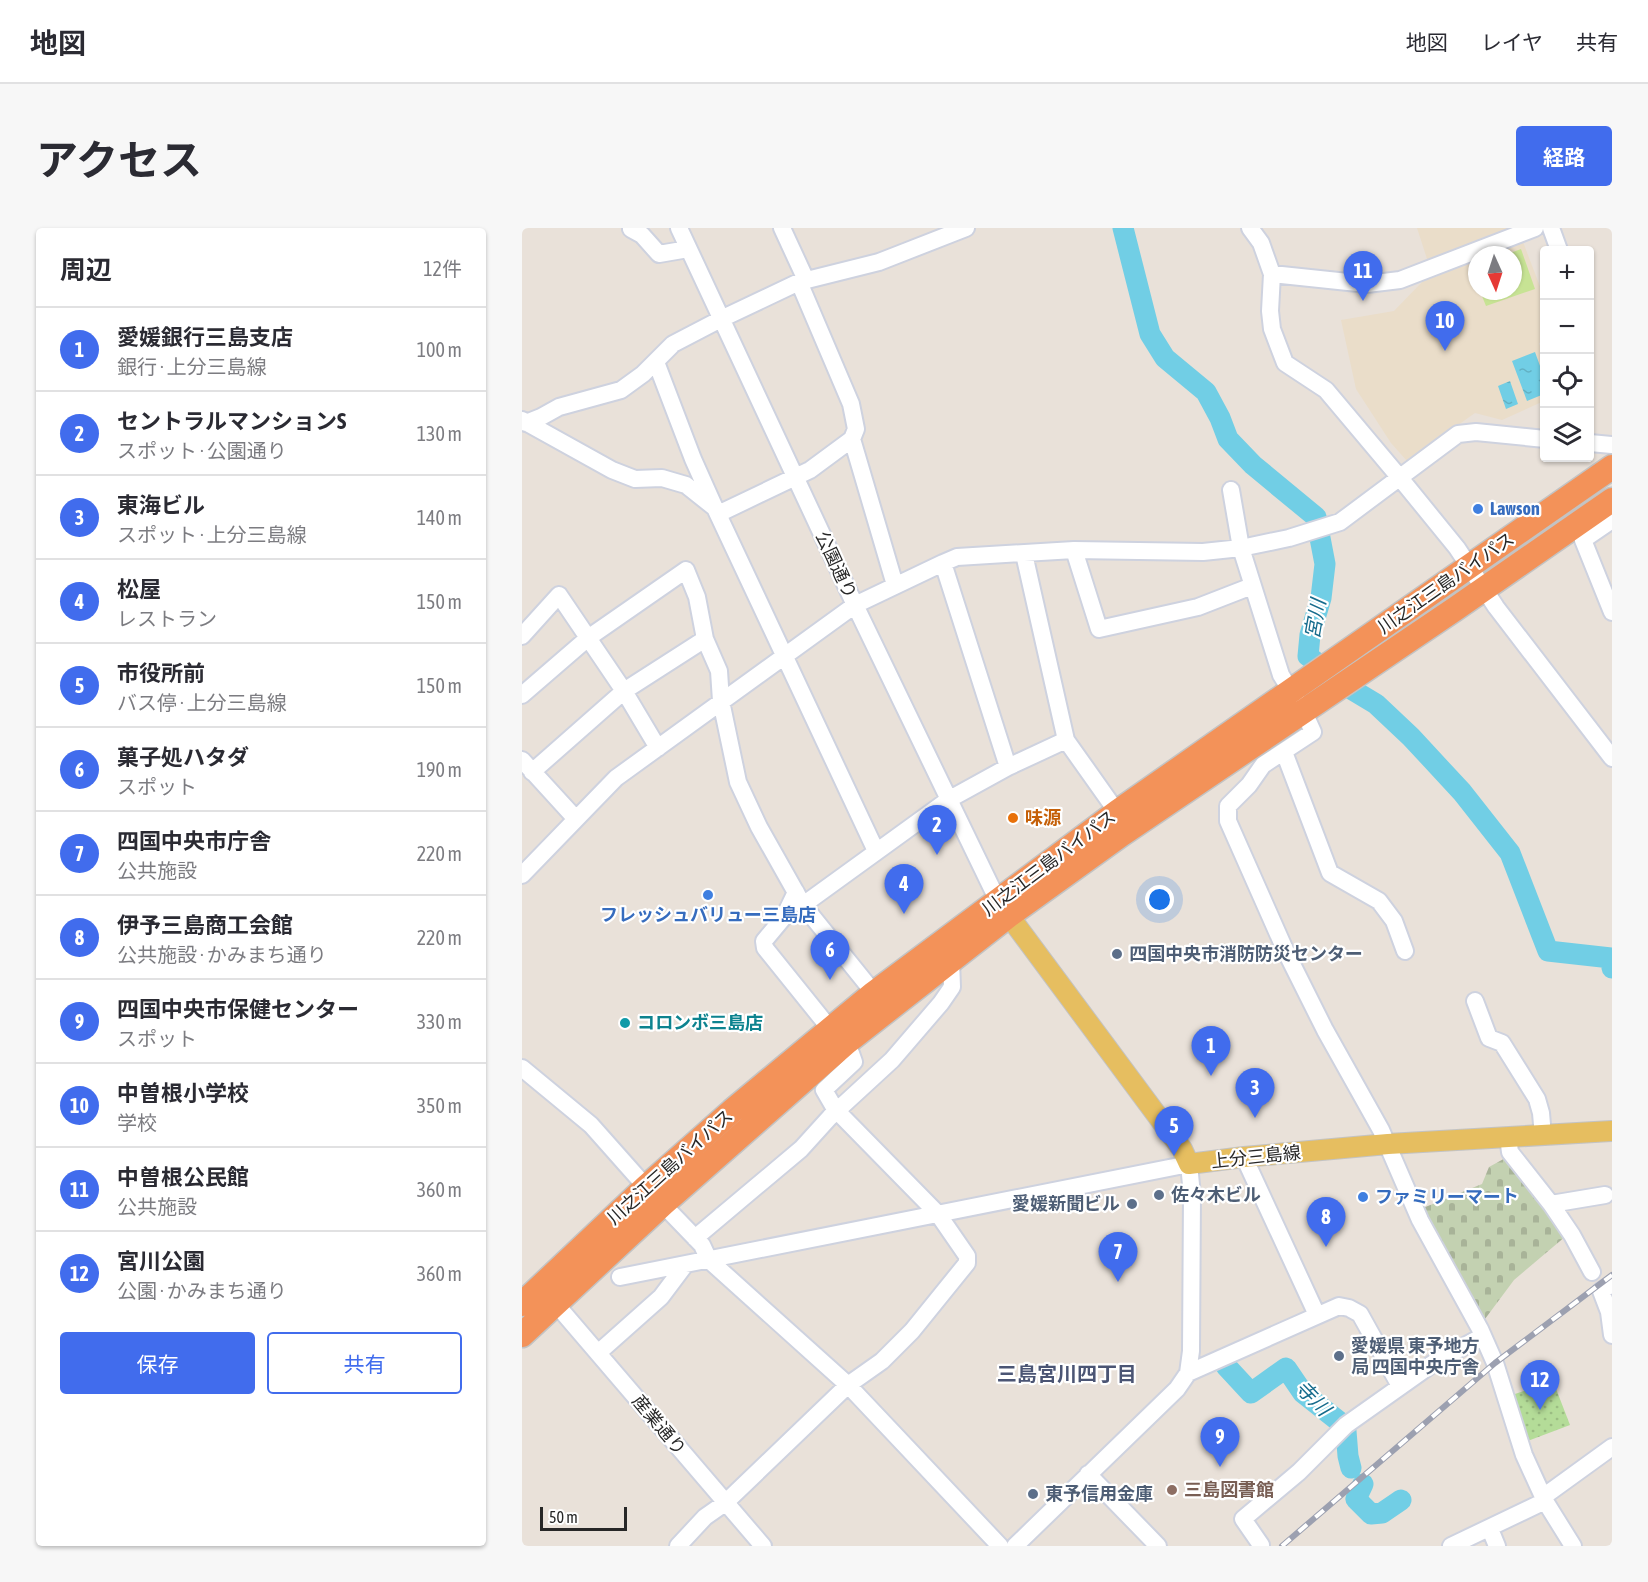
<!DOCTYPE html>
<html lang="ja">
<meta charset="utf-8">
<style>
:root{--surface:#fff;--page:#f7f7f7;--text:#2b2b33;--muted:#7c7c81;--line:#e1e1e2;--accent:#416ced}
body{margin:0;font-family:"Asap Condensed","Noto Sans JP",sans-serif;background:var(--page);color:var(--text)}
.controls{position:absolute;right:18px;top:18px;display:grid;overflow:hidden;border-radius:6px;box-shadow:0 2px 4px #0004}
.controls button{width:54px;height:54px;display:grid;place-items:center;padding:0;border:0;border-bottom:2px solid var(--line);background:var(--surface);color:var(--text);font:30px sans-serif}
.compass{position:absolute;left:946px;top:18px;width:54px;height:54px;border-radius:50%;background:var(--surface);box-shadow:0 2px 4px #0004;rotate:177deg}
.scale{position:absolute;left:18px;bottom:15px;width:87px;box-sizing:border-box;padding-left:6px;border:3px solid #272727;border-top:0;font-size:16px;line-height:21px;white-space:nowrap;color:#272727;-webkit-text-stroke:4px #fff;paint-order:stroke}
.you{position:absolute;left:638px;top:672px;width:21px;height:21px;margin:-15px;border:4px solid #fff;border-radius:50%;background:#1a73e8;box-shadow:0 0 0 9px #1a73e833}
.badge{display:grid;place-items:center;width:39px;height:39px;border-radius:50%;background:var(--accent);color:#fff;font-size:20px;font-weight:700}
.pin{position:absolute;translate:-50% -50px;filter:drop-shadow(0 2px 3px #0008)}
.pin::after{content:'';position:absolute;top:32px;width:21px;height:18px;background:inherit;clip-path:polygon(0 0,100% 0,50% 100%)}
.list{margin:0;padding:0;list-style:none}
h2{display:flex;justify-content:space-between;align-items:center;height:78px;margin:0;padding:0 24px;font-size:26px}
h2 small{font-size:20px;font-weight:400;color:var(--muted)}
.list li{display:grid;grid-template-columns:39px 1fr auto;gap:18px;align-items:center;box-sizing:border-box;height:84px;padding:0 24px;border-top:2px solid var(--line)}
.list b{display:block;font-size:22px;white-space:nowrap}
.list p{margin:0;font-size:20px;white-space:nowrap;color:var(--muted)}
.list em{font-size:20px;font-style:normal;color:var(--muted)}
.actions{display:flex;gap:12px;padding:18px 24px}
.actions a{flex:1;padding:14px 0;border:2px solid var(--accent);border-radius:6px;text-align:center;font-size:21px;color:var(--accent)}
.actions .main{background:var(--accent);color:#fff}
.icon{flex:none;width:33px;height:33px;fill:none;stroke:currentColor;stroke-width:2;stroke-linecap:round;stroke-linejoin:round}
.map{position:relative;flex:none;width:1090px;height:1318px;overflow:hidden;border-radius:6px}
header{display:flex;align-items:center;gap:36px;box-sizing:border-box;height:84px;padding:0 30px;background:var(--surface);border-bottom:2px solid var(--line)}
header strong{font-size:28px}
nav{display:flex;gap:33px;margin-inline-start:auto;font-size:21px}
.intro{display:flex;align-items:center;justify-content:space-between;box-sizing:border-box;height:144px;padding:0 36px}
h1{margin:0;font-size:42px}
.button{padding:15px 27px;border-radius:6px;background:var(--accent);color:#fff;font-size:21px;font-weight:700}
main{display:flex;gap:36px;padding:0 36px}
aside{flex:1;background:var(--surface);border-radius:6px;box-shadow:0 2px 4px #0004}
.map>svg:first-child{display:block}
.education{fill:#eaddc9}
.cemetery{fill:url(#cemetery-stones)}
.park{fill:url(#park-dots)}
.pitch{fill:#c7e394}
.water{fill:url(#water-ripples)}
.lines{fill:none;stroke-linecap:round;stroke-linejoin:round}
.river{stroke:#71cee5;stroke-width:21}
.minor-casing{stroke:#ced2df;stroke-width:20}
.major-casing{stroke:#c3c3c3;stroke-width:22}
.highway-casing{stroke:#c3c3c3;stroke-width:27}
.minor{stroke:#fff;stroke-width:16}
.major{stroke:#e6be60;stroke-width:20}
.highway{stroke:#f39259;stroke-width:24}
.rail-casing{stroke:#9ca0b0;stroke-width:6}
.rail{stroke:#fff;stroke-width:4;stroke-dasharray:11;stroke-linecap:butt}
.shop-dot{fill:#3f7fe0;stroke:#fff;stroke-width:2}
.food-dot{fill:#e8710a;stroke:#fff;stroke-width:2}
.service-dot{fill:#5c6f8a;stroke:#fff;stroke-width:2}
.culture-dot{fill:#0f9aa8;stroke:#fff;stroke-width:2}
.education-dot{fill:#8d6e63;stroke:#fff;stroke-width:2}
.labels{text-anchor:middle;stroke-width:4.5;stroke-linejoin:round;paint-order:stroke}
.shop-label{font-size:18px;font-weight:bold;fill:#366cbe;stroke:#fff;text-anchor:start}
.street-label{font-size:18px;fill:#272727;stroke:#fff}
.food-label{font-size:18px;font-weight:bold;fill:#c56008;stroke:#fff;text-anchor:start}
.service-label{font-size:18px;font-weight:bold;fill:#4e5e75;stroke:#fff;text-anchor:start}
.culture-label{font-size:18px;font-weight:bold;fill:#0d838f;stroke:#fff;text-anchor:start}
.education-label{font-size:18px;font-weight:bold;fill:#785e54;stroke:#fff;text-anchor:start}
.water-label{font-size:20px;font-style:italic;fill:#156b8c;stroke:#fff}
.neighbourhood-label{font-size:20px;font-weight:bold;fill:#4b5574;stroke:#fff}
</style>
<header>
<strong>地図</strong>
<nav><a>地図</a><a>レイヤ</a><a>共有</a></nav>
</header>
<div class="intro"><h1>アクセス</h1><a class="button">経路</a></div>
<main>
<aside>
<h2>周辺<small>12件</small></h2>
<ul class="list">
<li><span class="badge">1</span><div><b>愛媛銀行三島支店</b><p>銀行 · 上分三島線</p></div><em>100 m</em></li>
<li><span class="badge">2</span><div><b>セントラルマンションS</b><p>スポット · 公園通り</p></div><em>130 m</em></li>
<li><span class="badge">3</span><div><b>東海ビル</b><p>スポット · 上分三島線</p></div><em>140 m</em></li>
<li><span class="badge">4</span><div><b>松屋</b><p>レストラン</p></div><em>150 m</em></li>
<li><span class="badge">5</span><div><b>市役所前</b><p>バス停 · 上分三島線</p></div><em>150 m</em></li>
<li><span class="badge">6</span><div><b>菓子処ハタダ</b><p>スポット</p></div><em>190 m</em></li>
<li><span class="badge">7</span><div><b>四国中央市庁舎</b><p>公共施設</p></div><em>220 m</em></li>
<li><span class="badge">8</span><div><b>伊予三島商工会館</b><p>公共施設 · かみまち通り</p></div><em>220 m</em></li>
<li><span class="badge">9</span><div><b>四国中央市保健センター</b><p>スポット</p></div><em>330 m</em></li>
<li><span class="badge">10</span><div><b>中曽根小学校</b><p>学校</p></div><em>350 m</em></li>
<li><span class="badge">11</span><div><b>中曽根公民館</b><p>公共施設</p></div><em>360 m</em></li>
<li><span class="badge">12</span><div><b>宮川公園</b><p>公園 · かみまち通り</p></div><em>360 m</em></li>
</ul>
<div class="actions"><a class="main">保存</a><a>共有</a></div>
</aside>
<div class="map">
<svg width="1090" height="1318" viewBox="0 0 1090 1318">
<defs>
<pattern id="cemetery-stones" width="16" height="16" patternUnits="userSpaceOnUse" patternTransform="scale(1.5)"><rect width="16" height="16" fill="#c3d1b1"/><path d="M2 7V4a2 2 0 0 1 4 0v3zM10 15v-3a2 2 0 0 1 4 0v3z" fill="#a8b398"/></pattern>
<pattern id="park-dots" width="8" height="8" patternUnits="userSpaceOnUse" patternTransform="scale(1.5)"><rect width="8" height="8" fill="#b4dc98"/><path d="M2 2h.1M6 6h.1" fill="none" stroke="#9bbd83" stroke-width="1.8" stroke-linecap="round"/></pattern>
<pattern id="water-ripples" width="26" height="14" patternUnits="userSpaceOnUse" patternTransform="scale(1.5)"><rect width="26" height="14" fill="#71cee5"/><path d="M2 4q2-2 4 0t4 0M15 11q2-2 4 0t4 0" fill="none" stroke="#62b1c4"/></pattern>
</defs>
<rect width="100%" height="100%" fill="#e9e1d9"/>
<path class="education" d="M895,0h106l-94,37z
M1001,14l21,55v44l-5,2 5,16v42l-42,19 -27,-7 -68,48 -16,-18 -35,-54 -15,-69 53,-9 29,-30 54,-21v31h36v-36h-24z"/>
<path class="cemetery" d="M987,928l57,80 -52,44 -32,43 -64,-113 64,-26 7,-17z"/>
<path class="park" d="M1031,1153l17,44 -45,17 -13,-47z"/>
<path class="pitch" d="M999,21l14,40 -49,17 -6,-15h33v-36h-8z"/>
<path class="water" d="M1013,124l9,25v17l-17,7 -15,-40z
M988,153l8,23 -12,5 -8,-23z"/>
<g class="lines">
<path class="river" d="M601,0l27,106 15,24 41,34 14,26 8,21 25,26 63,52 9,47 -4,34 -11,37 -2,21 43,33 25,15 35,33 51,55 48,61 38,98 63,7 1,10
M704,1138l25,27 35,-25 17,25 38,30 5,8 2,25 3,12
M841,1256l-7,15 15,15 11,-1 19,-13"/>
<defs>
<path id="minor" d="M157,0l176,377 143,296
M260,0l24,52
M728,0l11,15 11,31 -2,37 2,18 13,34 41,27 74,88 57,70 39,59 116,151
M1029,0l8,22
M109,1l11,6 17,19 29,-5
M750,46l95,10 33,-4 135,-52
M134,134l37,97 21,47
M0,192l90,50 23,9 27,-1 24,7 29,23 161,343
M4,195l15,-6 18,-10 62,-17 22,-16 30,-30 48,-25 78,-37 80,-20 87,-34
M330,211l43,146
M1068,215l22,2
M709,262l10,58 40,127 23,37 9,20 -50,33 -14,20 -21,21v15l58,131 39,78 56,100 39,90 60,109 15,34 29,92 21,46 28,45
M196,286l92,-44 42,-31 4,-10 -5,-25 -52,-122
M1090,292l-29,20 29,72
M552,322l25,79 99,-22 54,-21
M502,326l42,186 51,72
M421,335l65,204
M0,408l37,-41 65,96 34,57
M0,467l66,-57 98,-68 11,27 8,42 14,32 2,30 17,81 21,45 44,78 71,88
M762,524l46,121 49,28 15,20 11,30
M0,532l54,59
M10,544l92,-81 81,-52
M0,647l94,-97 239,-173 88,-42 14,-6 117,-7 129,2 38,-4 48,-10 51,-16 118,-88 18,-2 69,7
M274,664l-12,25 -20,24 1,7 66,82
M281,677l145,-105 60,-33 58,-27
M953,773l14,37 13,5 35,56 4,14 2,23
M0,840l69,57 55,62 56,58 7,15 139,125 152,161
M986,909l2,15 41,52 21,31 20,37
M722,929l73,158
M1029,976l54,-9
M173,1010l106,-89 29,-32 62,-57 49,-57 11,-16 -1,-27
M98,1049l569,-113 3,31 -1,156 -3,22 -11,16 -162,157
M1090,1056l-11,7 8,21 3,23
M33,1075l208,243
M76,1125l63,-56 24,-32
M666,1145l151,-67 10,2 11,6 40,72
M566,1246l70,72
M1021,1269l69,-50
M968,1301l7,17
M156,1318l27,-29 20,-14 123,-118 34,-24 30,-30 55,-68v-7l-29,-42 -103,-105 -11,-19 30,-28 -7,-20
M738,1318l1,-1 -18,-26 56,-47 47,-47 89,-63 48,-26
M929,1318l94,-45"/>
<path id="major" d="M479,677l181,244 7,15 55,-7 144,-13 224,-13"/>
<path id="highway" d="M0,1076l124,-117 86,-76 142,-118 243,-181 495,-345
M0,1107l142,-132 183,-161 161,-126 114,-82 333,-225 157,-109"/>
</defs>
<use href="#minor" class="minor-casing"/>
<use href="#major" class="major-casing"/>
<use href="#highway" class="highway-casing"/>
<use href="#minor" class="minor"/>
<use href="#major" class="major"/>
<use href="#highway" class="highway"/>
<defs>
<path id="rail" d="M760,1318l213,-183 117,-88"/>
</defs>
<use href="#rail" class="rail-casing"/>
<use href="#rail" class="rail"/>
</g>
<g class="shop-dot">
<circle cx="956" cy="281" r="6"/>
<circle cx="186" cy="667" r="6"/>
<circle cx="841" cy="969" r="6"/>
</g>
<circle class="food-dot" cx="491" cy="590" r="6"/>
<g class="service-dot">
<circle cx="595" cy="726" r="6"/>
<circle cx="637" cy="967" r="6"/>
<circle cx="610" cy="976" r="6"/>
<circle cx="817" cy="1128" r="6"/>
<circle cx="511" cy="1266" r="6"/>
</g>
<circle class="culture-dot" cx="103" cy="795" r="6"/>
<circle class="education-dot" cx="650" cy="1262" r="6"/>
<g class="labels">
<g class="shop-label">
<text x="968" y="287">Lawson</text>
<text x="186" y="693" text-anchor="middle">フレッシュバリュー三島店</text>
<text x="853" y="975">ファミリーマート</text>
</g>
<g class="street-label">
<text transform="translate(314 337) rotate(65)" y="6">公園通り</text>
<text transform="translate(924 355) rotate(-35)" y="6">川之江三島バイパス</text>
<text transform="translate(527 635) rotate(-37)" y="6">川之江三島バイパス</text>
<text transform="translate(734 929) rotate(-6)" y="6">上分三島線</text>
<text transform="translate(148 939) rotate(-42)" y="6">川之江三島バイパス</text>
<text transform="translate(137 1197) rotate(50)" y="6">産業通り</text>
</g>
<g class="food-label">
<text x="503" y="596">味源</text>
</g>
<g class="service-label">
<text x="607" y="732">四国中央市消防防災センター</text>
<text x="649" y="973">佐々木ビル</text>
<text x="598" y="982" text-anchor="end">愛媛新聞ビル</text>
<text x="829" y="1124">愛媛県 東予地方<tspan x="829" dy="21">局 四国中央庁舎</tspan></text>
<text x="523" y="1272">東予信用金庫</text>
</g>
<g class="culture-label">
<text x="115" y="801">コロンボ三島店</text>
</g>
<g class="education-label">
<text x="662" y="1268">三島図書館</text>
</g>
<g class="water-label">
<text transform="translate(793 391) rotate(-80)" y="7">宮川</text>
<text transform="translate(791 1170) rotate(46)" y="7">寺川</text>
</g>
<g class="neighbourhood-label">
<text x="545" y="1153">三島宮川四丁目</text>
</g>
</g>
</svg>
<div class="controls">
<button>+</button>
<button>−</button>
<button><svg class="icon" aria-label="locate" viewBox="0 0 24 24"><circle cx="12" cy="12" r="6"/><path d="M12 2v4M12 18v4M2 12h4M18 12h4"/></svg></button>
<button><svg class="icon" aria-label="layers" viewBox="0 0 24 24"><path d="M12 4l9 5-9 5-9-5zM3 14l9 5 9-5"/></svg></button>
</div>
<svg class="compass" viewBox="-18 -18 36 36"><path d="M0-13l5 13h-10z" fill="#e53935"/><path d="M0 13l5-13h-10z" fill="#7c7c81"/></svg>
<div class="scale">50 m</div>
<div class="you"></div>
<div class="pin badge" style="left:689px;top:848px">1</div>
<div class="pin badge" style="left:415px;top:627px">2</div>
<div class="pin badge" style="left:733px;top:890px">3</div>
<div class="pin badge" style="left:382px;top:686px">4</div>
<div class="pin badge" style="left:652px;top:928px">5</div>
<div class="pin badge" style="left:308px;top:752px">6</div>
<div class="pin badge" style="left:596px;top:1054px">7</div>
<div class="pin badge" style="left:804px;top:1019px">8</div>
<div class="pin badge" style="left:698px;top:1239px">9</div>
<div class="pin badge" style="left:923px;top:123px">10</div>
<div class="pin badge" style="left:841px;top:73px">11</div>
<div class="pin badge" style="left:1018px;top:1182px">12</div>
</div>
</main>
